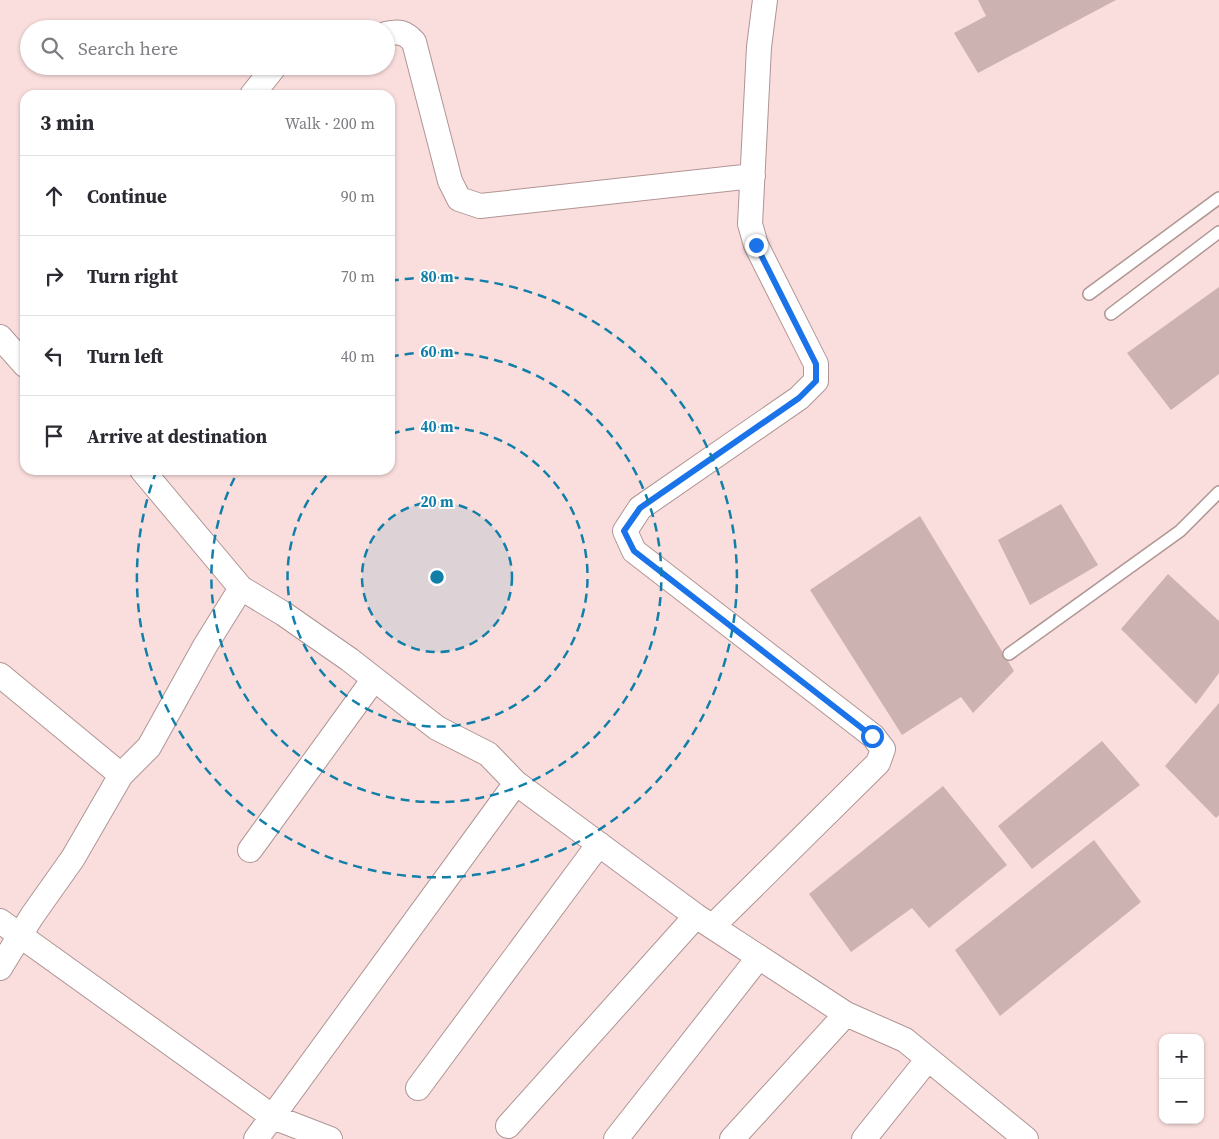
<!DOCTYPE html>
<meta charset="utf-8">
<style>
:root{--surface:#fff;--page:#f7f7f7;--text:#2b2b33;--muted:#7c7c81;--line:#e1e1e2}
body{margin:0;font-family:"Source Serif 4",serif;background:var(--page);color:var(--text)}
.controls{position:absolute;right:15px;bottom:15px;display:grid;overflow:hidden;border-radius:10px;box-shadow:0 1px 4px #0004}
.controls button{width:45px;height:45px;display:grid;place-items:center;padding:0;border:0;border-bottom:1px solid var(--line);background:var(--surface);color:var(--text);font:25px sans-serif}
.stop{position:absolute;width:15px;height:15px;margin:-11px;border:4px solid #1a73e8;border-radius:50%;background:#fff}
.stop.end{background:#1a73e8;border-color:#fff;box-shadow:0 1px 5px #0008}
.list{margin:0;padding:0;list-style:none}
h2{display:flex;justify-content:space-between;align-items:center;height:65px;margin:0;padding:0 20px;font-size:21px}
h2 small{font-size:16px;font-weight:400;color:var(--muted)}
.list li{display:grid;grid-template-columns:32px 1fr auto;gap:15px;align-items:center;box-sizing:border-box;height:80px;padding:0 20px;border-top:1px solid var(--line)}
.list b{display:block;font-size:19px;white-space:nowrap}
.list em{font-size:16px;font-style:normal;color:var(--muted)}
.icon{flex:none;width:28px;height:28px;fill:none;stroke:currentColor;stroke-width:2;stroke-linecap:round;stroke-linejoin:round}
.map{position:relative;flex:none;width:1219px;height:1139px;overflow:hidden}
.search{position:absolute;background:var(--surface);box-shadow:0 1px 4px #0004;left:20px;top:20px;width:375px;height:55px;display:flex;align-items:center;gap:12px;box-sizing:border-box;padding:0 18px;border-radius:28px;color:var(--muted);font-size:19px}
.panel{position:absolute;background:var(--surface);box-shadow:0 1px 4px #0004;left:20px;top:90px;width:375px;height:385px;border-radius:15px}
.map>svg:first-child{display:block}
.building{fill:#ccb2b1}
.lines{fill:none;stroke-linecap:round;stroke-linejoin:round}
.service-casing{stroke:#af9594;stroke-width:14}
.minor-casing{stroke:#af9594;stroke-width:26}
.service{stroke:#fff;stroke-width:11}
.minor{stroke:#fff;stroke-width:24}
.route{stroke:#1a73e8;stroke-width:6}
.ring{fill:none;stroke:#117fa8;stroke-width:2.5;stroke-dasharray:9 6}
.centre{fill:#117fa8;stroke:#fff;stroke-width:2.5}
.ring-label{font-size:15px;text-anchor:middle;font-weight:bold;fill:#117fa8;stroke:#fff;stroke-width:4;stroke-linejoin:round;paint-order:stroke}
</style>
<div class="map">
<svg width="1219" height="1139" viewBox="0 0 1219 1139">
<rect width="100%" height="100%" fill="#fadedd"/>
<path class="building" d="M978,0h138l-138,73 -24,-40 32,-17z
M1219,287v87l-48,36 -44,-57z
M1061,504l37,61 -68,40 -32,-65z
M920,516l94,155 -41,42 -12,-16 -59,38 -92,-145z
M1168,574l51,47v52l-23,31 -75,-75z
M1219,703v112l-3,3 -51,-52z
M1102,741l38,44 -108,84 -34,-43z
M943,786l64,79 -78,63 -17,-20 -61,44 -42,-58z
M1094,840l47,62 -141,114 -45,-66z"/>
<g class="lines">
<defs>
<path id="service" d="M1089,294l130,-96
M1111,314l108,-82
M1009,654l171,-123 39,-39"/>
<path id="minor" d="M386,34c13,-3 19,-2 28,8l36,139 9,18 21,7 273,-30
M252,95l23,-29
M0,337l25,28
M142,470l99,118
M0,675l121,100 28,-28 56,-101 36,-58 43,26 66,46 87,68 51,26 28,29 180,133 150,98 59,26 121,99
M250,850l124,-171
M0,921l273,196 57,22
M713,926l165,-163 5,-14 -10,-13 -239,-185 -9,-20 15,-23 159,-110 17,-17v-17l-60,-119 -6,-21 9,-177 6,-47
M0,968l32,-52 41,-58 48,-83
M418,1088l181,-244
M508,1126l188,-210
M256,1139l260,-356
M616,1139l143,-182
M732,1139l114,-125
M864,1139l64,-80"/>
</defs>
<use href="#service" class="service-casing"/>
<use href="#minor" class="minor-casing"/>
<use href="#service" class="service"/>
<use href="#minor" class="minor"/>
</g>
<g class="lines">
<path class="route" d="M756,245l60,119v17l-17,17 -159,110 -16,23 10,20 238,185"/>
</g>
<circle cx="437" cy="577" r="75" fill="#117fa8" fill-opacity=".12"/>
<g class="ring">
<circle cx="437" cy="577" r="75"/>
<path d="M391 434A150 150 0 1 1 332 470"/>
<path d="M390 357A225 225 0 1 1 238 471"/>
<path d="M390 281A300 300 0 1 1 156 472"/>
</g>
<circle cx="437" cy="577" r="8" class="centre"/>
<g class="ring-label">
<text x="437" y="282">80 m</text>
<text x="437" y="357">60 m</text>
<text x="437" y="432">40 m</text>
<text x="437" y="507">20 m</text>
</g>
</svg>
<div class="controls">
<button>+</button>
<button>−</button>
</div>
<div class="stop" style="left:872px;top:736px"></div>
<div class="stop end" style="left:756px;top:245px"></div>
<div class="search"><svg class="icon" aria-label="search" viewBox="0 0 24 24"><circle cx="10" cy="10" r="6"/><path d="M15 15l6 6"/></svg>Search here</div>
<section class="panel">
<h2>3 min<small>Walk · 200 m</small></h2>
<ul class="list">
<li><svg class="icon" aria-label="ahead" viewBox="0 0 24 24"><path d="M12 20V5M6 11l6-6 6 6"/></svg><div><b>Continue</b></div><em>90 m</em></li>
<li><svg class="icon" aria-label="right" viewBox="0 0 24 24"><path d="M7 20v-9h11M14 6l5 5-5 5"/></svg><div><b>Turn right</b></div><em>70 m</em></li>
<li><svg class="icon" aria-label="left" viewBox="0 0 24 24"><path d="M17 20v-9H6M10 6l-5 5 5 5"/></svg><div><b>Turn left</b></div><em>40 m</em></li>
<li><svg class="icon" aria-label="arrive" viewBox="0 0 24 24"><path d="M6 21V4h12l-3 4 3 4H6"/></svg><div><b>Arrive at destination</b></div></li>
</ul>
</section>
</div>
